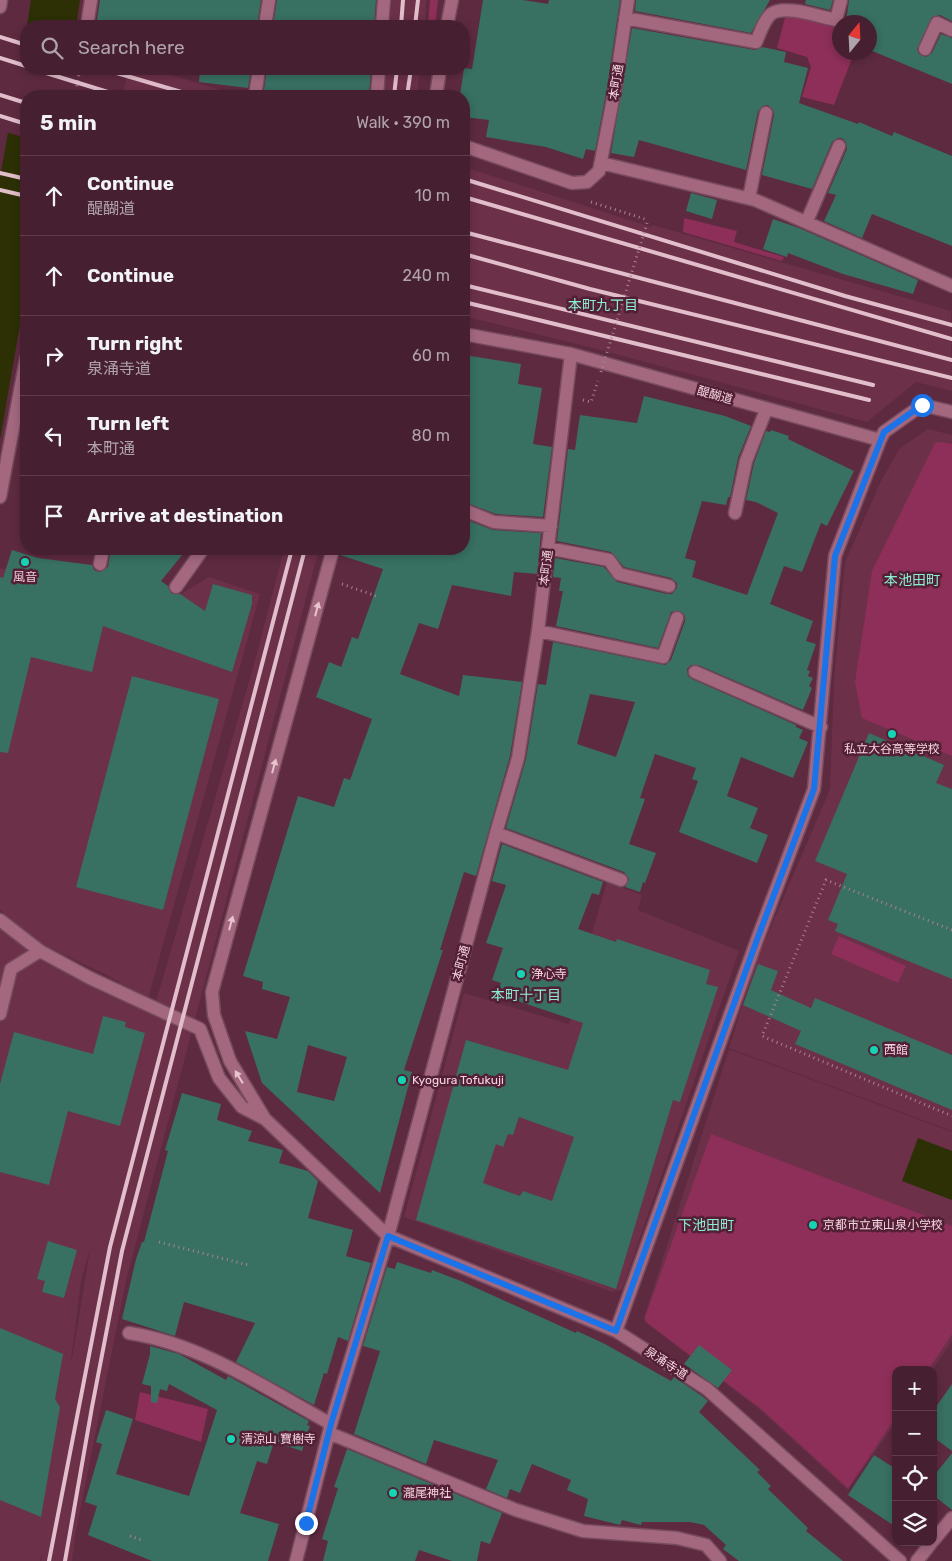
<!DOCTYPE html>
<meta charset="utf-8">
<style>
:root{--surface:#462030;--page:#502d3c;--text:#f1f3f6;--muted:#b0a3ab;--line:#5e3e4c}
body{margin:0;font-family:Rubik,"Noto Sans JP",sans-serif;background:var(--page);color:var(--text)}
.controls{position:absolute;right:15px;bottom:15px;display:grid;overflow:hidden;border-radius:10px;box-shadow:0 2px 8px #0003}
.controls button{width:45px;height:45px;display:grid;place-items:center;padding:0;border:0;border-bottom:1px solid var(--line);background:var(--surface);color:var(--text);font:25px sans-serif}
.compass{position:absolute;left:832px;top:15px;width:45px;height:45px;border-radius:50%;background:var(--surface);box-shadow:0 2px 8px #0003;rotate:18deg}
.stop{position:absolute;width:15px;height:15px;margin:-11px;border:4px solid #1a73e8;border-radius:50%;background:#fff}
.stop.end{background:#1a73e8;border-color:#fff;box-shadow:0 1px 5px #0008}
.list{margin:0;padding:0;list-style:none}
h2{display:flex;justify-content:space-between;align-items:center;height:65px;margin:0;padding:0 20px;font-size:21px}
h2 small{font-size:16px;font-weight:400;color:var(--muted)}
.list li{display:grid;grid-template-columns:32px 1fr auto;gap:15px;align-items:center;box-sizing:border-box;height:80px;padding:0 20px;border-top:1px solid var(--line)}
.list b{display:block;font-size:19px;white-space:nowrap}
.list p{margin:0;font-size:16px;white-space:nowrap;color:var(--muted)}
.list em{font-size:16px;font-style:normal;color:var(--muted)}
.icon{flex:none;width:28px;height:28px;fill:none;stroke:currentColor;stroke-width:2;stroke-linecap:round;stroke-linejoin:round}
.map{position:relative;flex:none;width:952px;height:1561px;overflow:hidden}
.search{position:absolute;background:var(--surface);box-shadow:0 2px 8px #0003;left:20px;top:20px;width:450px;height:55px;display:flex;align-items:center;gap:12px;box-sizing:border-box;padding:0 18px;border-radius:20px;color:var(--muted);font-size:19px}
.panel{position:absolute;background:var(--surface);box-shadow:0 2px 8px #0003;left:20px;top:90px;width:450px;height:465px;border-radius:20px}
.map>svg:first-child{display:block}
.built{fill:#6c3049;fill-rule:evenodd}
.green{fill:#8e2f5a}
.water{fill:#2c3004}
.pier{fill:#5e2a40}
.building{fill:#387062;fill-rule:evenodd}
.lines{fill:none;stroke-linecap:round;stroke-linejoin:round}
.minor-casing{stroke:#774a5e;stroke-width:15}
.path{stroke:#ab8191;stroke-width:3;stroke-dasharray:1 4;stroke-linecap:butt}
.minor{stroke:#a3687e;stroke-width:12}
.rail{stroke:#e2becb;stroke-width:4}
.path-bridge{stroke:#ab8191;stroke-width:3;stroke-dasharray:1 4;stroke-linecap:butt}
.oneway{fill:#e9c4d0}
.route{stroke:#1a73e8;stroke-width:6}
.poi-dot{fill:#13d5b3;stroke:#521f35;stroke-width:2}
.labels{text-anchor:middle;stroke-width:5;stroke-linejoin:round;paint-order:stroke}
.street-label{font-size:12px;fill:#f5d4df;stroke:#521f35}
.poi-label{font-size:12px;fill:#f5d4df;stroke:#521f35;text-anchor:start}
.neighbourhood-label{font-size:14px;fill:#8bedd4;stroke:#521f35}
</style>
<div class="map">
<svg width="952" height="1561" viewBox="0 0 952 1561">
<rect width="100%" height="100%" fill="#5e2a40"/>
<path class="built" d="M392,0h34l-1,26h-35z
M129,69h24l86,27h-117z
M387,69h33l-3,27h-33z
M464,167l187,60 2,-2 298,86 1,80 -36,-9 -49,40 -266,-72 -137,-34z
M928,429l24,6v696l-223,-83 26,-84 75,-175 4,-109 11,-118 36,-81 18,-32z
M284,549h35l-193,732 -51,255 -3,25h-31l1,-8 -2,8h-40v-632l38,29 115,54 101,-348zM90,1249l-18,110 -1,2 10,-79z
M0,568l108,29h68l33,-20 51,17 -112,405 -43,-25 -60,-28 -45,-36z
M607,882l35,13 -4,15 101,41 -117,339 -10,2 -208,-75 60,-224 105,31 13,-42 -3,-6z
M729,1049l223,83v209l-20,29h-36v52l-48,68 -89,-81 -114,-87 -1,-4z"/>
<path class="green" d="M430,0h8l-3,26h-7z
M786,14l53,14 1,24 14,1 -20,52 -32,-8 9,-30 -4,-10 -30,-9z
M684,218l53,13 -3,11 50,15 -2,4 -99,-29z
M942,442l10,2v312l-90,-38 -7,-36 17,-111 63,-128z
M839,936l67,30 -8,17 -67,-29z
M711,1134l241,92v108l-24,36h-32v47l-48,71 -88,-80 -114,-86 -1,-5z
M140,1392l68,17 -7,33 -66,-22z"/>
<path class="water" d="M31,0h49l-4,26h-49z
M26,29v261l-26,150v-262z
M918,1138l34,13v49l-50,-19z"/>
<path class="pier" d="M23,33l3,1v35h45l-6,27h-39v42l-20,-6z"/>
<path class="building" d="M100,0h161l-4,26h-161z
M277,0h99l-2,26h-101z
M483,0h40l25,4 1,-4h71l-13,88 -12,63 -9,-2 -3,10 -37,-12 -60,-10 3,-17 -25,-3v-21h-4l4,-28 8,1z
M636,0h134l-19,33 -116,-22z
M806,0h27l-3,10 -25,-6z
M849,0h103v21l-12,-6 -8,2 -15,32 2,5 7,3 6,-4 9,-19 11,4v46l-82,-34v-28h-24z
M632,28l123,22 7,-3 24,5 -2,10 24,6 -9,35 59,21 1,-2 33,14 2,-4 58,24v90l-80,-32 -10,24 -38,-17 12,-26 -8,-2 19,-44 -1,-7 -4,-4h-4l-6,4 -20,47 -50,-14 12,-60 -1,-5 -5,-5 -5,1 -5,5 -12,59 -107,-30 -5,17 -23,-4z
M200,69h51l-3,19 -49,-6z
M267,69h104l-2,27h-106z
M691,193l26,7 -5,19 -26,-8z
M773,219l26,9 119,52 -5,14 -70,-20 -55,-21 -1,4 -24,-8z
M464,355l57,9 -3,20 24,4 -9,56 19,3 -9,70 -47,-3 -32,-12z
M644,396l81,20 26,10 -13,32 -8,39h-2l-2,8 -24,-4 -17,57 11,3 -4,16 55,18 31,-82 -22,-11 -10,-2 8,-37 12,-32 4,1 1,-2 18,6 -1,3 66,32 -27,55 -6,-3 -19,49 -18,-6 -14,38 43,17 -7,20 10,3 -9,26 3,1 -2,5 5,2 -4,8 3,2 -9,22 -105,-45h-7l-4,4 1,7 4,3 104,46v2l7,3 -4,8 9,4 -15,36 -52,-21 -14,39 31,12 -8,20 18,7 -11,28 -78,-31 19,-51 -6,-2 4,-11 -41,-14 -15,44 5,1 -16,45 27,9 -11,30 -2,-1 -3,10 -15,-5 4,-8 -5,-7 -118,-44 20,-69 12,-75 8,1 7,-43 112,23 6,-5 14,-39v-5l-5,-5 -9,1 -13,36 -102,-22 7,-35h-4l2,-13 -8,-1 2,-19 49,9 13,15 50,12h5l5,-6v-5l-6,-5 -47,-11 -13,-15 -54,-11 11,-92 7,1 5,-35 57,8zM590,694l45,8 -19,55 -39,-13z
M464,519l29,11 48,3 -4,41 -23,-2 -3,24 -59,-11 -14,44 -19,-6 -19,51 59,22 4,-21 59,7 -12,74 -34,120 -12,-4 -24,78h3l-39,120 8,2 -32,121 -118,-110 -17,-52 32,8 13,-42 -28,-8 1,-7 -20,-6 55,-180 36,11 10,-29 6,2 22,-61 -56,-22 13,-35 12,5 11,-30 6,2 25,-70 -43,-14 1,-6h123zM308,1045l39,12 -13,44 -37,-9z
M111,549h76l-26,32 7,5 4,8h8l25,17 8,-27 39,11v9l-20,68 -129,-46 -11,46 -61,-15 -23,96 -8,-1v-175l3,1 9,-28 26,8 54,7 2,5 5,2 9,-5z
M132,676l87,23 -56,211 -87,-23z
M869,733l75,32 -8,18 16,6v190l-117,-48 3,-7 -10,-4 19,-46 -32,-13z
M502,844l101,38 -4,13 -7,-2 -14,36 38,13 1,-3 93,31 -4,14 12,3 -38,115 -7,-2 -57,189 -200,-69 50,-180 102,30 15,-47 -86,-29 4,-11 -9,-3 11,-32 -17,-5 20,-58 -14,-4zM519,1117l55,20 -22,64 -29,-10 -3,5 -37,-13 13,-39 7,3 5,-13 5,1z
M758,964l20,7 -7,19 40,18 4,-10 137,57v55l-157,-66 6,-13 -58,-26z
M103,1016l23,6 -1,5 20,6 -25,93 -52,-15 -19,74 -49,-13v-88l14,-52 79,22z
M182,1093l39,11 -4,16 35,11 -4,10 35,9 -4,13 29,8 10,10 -10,37 45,12 -7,26 25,7 -23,78 -10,-4 -11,37 -3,-1 -10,32 -78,-43 19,-39 -71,-21 -9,34 -53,-17 14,-60 6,-17h2l24,-91 -3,-1z
M48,1241l29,9 -13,48 -22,-6 3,-11 -8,-2z
M397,1262l34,11 1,-3 29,11 115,52 1,-2 28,13 66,37 3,-4 28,19 6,5 -9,11 61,58 -3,2 14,14 -3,3 40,39 -2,3 37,30h-104l-16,-12 3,-4 -22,-20 -14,-3h-48l-1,3 -19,-5 -2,5 -36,-9 4,-17 -21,-9 4,-10 -39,-16 -12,29 -10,-4 -3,9 -21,-9 12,-29 -64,-20 -8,24 -72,-30 26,-83 -17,-5 24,-79 8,2z
M0,1328l63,26 -8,45 5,8 -19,110 -41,-17z
M699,1345l33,25 -14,18 -34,-24z
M150,1346l29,8 47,26 2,-4 81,45 -2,4 3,1 -8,25 -28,-9 -7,22 -10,-3 -17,52 39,11 -11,37h-116l-64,-26 9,-29 -12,-4 17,-58 -6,-2 10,-32 27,9 -17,55 73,22 28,-86 -48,-26 -2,7 -7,-2 -3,14 -6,-1v-16l-9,-2 8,-30z
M952,1384v67l-19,-14v-26z
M347,1449l155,64 -12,31 -9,-3 -4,20h-25l-33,-11 -4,11h-92l5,-20 -6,-2 16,-51 -4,-1z
M952,1453v57l-19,-15v-18z
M874,1455l22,14v58l-48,-32z"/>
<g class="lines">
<defs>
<path id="minor" d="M0,7l1,-7
M625,18l131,24c4,-8 7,-21 15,-28 14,-10 49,3 65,6l5,-20
M87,26l4,-26
M265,26l4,-26
M382,26l2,-26
M447,26l5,-26
M925,49l12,-26 15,7
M255,96l4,-27
M377,96l2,-27
M436,96l4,-27
M464,146l108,37 15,-1 12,-11 16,-82 13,-89
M601,163l154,37 197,86
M749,198l17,-85
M807,221l32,-75
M464,334l107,20 309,86 4,-8 38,-27 30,7
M0,497l26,-138
M464,510l30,12 57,4
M735,513l11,-52 20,-51
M548,548l61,12 10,14 50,12
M333,549l-121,443 2,23 16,46 35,58 123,117 228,95 91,58 193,172
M100,564l3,-15
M176,587l27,-38
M538,631l125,26 14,-39
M695,672l126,55
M496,833l125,47
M0,920l40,31 50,27 110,51 19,49 23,29 23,12
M0,1014l11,-45 29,-18
M616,1331l142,-394 56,-148 21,-233 45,-116
M129,1333c73,11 138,56 202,91
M329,1433l187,77 67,21 94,7 29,7 14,16
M933,1541l19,-23
M296,1561l35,-137 57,-188 108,-403 22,-75 20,-127 33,-277
M917,1561l15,-19"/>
</defs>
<use href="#minor" class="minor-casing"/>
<path class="path" d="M75,96l5,-27
M591,202l57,18
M583,400l8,2 7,-21
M342,584l37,13
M952,930l-126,-50 -64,156 190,80
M159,1242l89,23
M130,1536l11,4"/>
<use href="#minor" class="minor"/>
<path class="rail" d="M401,26l2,-26
M415,26l3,-26
M0,37l26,8
M0,58l26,8
M33,69l88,27
M103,69l92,27
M0,95l26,8
M394,96l3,-27
M407,96l4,-27
M0,116l26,8
M0,173l26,6
M464,179l381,117 107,29
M0,190l26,6
M464,197l488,142
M464,232l488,128
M464,254l126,35 362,89
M464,285l409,100
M464,302l405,98
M49,1561l61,-314 182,-698
M65,1561l27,-154 30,-156 183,-702"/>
<path class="path-bridge" d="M601,372l47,-152"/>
</g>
<defs><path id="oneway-solid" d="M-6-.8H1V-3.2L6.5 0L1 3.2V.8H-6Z" transform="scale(1.25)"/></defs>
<g class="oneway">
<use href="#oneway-solid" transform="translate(317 609) rotate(-75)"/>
<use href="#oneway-solid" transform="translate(274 766) rotate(-75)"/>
<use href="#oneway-solid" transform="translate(231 923) rotate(-75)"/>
<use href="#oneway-solid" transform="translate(239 1077) rotate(-122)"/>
</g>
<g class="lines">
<path class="route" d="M306,1523l25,-99 57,-188 228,95 142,-394 56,-148 21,-233 49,-124 38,-27"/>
</g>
<g class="poi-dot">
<circle cx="25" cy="562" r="5"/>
<circle cx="892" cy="734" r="5"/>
<circle cx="521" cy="974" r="5"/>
<circle cx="874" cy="1050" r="5"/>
<circle cx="402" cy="1080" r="5"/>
<circle cx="813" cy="1225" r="5"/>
<circle cx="231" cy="1439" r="5"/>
<circle cx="393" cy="1493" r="5"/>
</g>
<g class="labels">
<g class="street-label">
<text transform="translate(616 82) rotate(-81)" y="4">本町通</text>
<text transform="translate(715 395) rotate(16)" y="4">醍醐道</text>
<text transform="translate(546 568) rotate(-83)" y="4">本町通</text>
<text transform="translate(461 963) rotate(-75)" y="4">本町通</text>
<text transform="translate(666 1363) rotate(33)" y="4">泉涌寺道</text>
</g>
<g class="poi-label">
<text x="25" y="581" text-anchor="middle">風音</text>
<text x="892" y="753" text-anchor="middle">私立大谷高等学校</text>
<text x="531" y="978">浄心寺</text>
<text x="884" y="1054">西館</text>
<text x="412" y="1084">Kyogura Tofukuji</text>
<text x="823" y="1229">京都市立東山泉小学校</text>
<text x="241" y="1443">清涼山 寶樹寺</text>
<text x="403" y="1497">瀧尾神社</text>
</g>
<g class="neighbourhood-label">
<text x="603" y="310">本町九丁目</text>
<text x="912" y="585">本池田町</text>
<text x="526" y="1000">本町十丁目</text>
<text x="706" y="1230">下池田町</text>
</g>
</g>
</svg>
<div class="controls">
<button>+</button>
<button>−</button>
<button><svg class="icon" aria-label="locate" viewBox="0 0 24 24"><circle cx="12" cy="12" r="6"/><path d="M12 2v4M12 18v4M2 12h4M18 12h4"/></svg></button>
<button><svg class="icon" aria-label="layers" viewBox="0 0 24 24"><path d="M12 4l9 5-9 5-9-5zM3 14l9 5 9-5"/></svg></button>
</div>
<svg class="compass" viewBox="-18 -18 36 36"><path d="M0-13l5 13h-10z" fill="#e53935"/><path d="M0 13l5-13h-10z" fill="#b0a3ab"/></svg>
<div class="stop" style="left:922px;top:405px"></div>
<div class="stop end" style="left:306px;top:1523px"></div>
<div class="search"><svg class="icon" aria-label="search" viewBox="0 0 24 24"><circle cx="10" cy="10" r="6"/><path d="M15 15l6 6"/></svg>Search here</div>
<section class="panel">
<h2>5 min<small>Walk · 390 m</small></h2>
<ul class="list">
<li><svg class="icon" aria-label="ahead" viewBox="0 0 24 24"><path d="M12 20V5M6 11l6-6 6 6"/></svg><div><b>Continue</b><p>醍醐道</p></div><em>10 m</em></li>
<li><svg class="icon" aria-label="ahead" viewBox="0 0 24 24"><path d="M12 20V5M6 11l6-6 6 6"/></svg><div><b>Continue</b></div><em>240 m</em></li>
<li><svg class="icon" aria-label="right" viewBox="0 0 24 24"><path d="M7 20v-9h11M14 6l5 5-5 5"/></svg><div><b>Turn right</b><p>泉涌寺道</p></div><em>60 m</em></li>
<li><svg class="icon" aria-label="left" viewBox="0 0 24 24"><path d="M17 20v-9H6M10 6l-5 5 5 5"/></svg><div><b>Turn left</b><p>本町通</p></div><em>80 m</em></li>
<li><svg class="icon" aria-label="arrive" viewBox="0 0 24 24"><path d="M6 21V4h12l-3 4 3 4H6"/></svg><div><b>Arrive at destination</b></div></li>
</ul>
</section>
</div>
